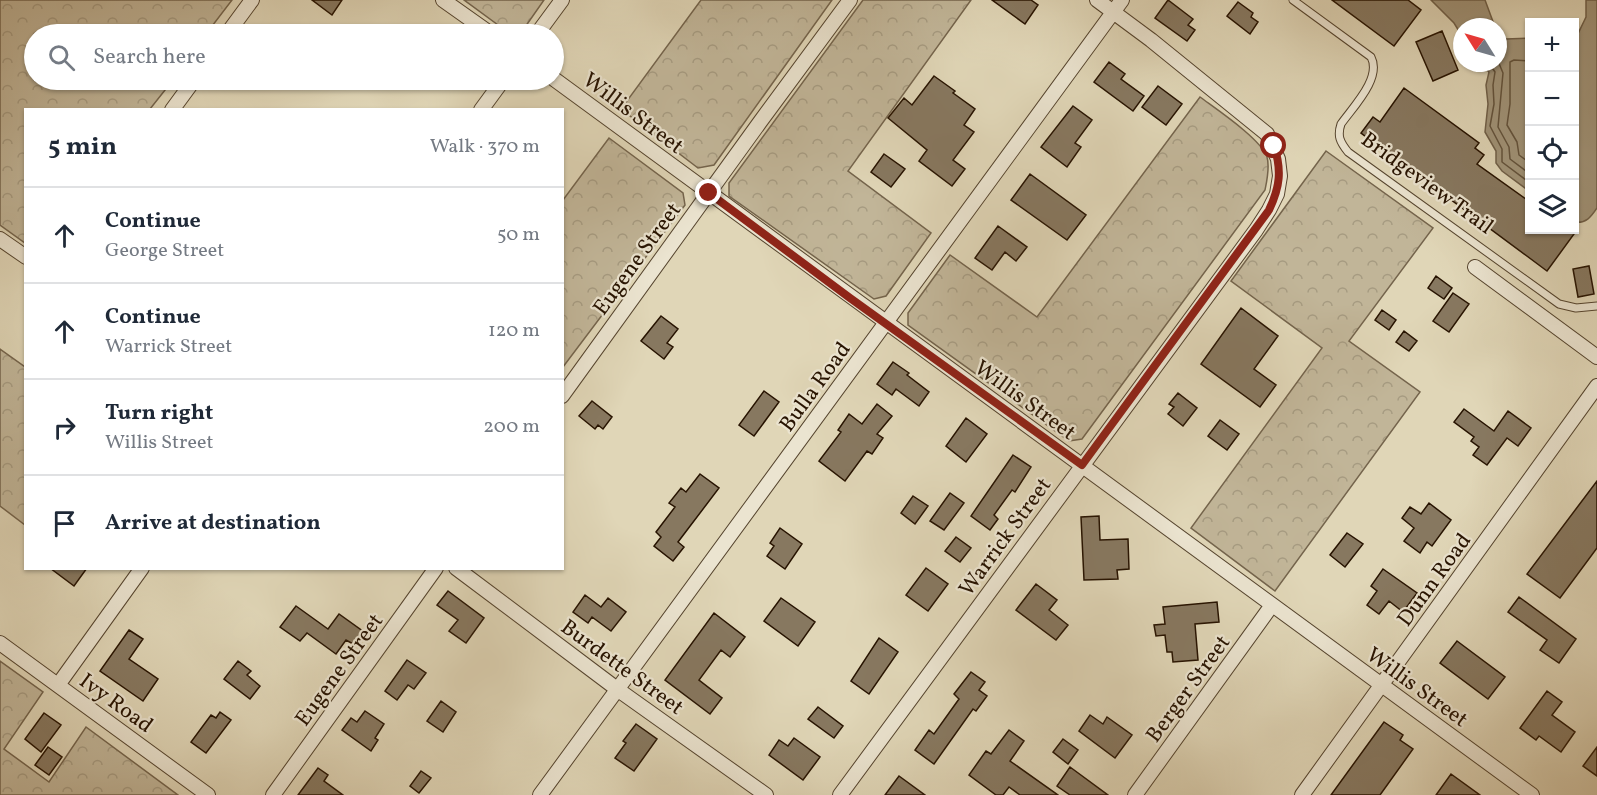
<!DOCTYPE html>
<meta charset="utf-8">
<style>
:root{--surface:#fff;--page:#f6f6f7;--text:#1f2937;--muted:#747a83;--line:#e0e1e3}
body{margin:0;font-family:Vollkorn,serif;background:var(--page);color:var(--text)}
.controls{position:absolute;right:18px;top:18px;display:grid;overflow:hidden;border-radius:0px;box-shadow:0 2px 4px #0004}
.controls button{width:54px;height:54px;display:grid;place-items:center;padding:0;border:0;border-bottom:2px solid var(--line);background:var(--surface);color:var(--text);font:30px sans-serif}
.compass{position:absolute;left:1453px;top:18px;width:54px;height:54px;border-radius:50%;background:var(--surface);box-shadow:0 2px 4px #0004;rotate:307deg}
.stop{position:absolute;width:18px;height:18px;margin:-14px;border:4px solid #8f2418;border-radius:50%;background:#fff}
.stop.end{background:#8f2418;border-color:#fff;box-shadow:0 2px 6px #0008}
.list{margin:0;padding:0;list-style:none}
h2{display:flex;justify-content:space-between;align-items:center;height:78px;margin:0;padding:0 24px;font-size:26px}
h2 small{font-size:20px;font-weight:400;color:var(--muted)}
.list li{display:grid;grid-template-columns:39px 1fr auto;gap:18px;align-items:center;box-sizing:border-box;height:96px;padding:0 24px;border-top:2px solid var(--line)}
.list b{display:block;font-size:22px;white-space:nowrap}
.list p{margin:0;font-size:20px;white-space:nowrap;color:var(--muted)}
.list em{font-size:20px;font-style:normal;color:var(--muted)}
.icon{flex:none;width:33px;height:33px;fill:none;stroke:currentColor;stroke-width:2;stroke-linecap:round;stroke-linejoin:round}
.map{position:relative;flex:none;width:1597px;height:795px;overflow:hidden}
.search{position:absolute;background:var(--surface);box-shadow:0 2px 4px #0004;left:24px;top:24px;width:540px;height:66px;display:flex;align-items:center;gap:15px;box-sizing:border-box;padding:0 21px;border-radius:33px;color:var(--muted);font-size:22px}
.panel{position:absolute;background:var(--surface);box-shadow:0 2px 4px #0004;left:24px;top:108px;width:540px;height:462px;border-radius:0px}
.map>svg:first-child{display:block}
.forest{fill:url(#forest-crowns);stroke:#74644c;stroke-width:1.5}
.water{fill:#a19479;stroke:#706049;stroke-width:1.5}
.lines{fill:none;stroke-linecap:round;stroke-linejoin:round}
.shore{stroke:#64543d;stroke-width:1.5}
.building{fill:#877860;stroke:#271301;stroke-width:1.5}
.service-casing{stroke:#55442e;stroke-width:9}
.minor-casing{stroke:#55442e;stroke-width:16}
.service{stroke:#ebe4d0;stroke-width:7}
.minor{stroke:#ebe4d0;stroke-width:14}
.route{stroke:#8f2418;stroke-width:8}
.labels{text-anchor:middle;stroke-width:4.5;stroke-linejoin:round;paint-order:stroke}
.street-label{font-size:22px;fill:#271301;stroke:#ebe4d0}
</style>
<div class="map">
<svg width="1597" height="795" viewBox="0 0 1597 795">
<defs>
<pattern id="forest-crowns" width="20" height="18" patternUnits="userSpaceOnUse" patternTransform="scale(1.5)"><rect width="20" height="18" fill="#c1b598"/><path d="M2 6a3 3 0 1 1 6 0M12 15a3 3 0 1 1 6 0" fill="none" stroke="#a69b81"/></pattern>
</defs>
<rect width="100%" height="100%" fill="#e0d6b7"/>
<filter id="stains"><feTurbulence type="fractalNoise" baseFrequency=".00333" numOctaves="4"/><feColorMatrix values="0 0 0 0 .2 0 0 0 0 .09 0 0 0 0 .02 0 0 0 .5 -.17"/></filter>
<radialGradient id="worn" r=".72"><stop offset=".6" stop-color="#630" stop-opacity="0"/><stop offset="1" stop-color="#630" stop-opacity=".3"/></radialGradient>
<path class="forest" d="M0,0h232l-26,34h-172v46h139l-23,29 -124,1 -1,133 -25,-18z
M464,0h80l-21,30 -14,3z
M701,0h131l-118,165 -16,3 -77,-59z
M863,0h108l-123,171 83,62 -45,63 -12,3 -145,-103v-13z
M1200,97c16,12 61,42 67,60 3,10 0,23 -2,33l-183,249 -13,2 -161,-116v-12l42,-58 87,62z
M609,138l74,55 2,12 -122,162v-167z
M1326,151l107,77 -84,113 71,51 -145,199 -84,-63 131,-180 -91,-67z
M0,349l25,18v158l-25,-19z
M0,661l43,31 -39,57 45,33 37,-55 92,68h-178z"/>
<path class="water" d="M1431,0h54l10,27h-33v9l-8,-13z
M1586,0h11v208c-6,9 -11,16 -23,14v-180l12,-25z
M1498,33l1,3 7,3 23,-1v153l-27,-20 -6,-8v-12l-11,-19 3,-28 -2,-19 3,-13 -9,-9h18z"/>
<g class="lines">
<path class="shore" d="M1498,61l5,12 -5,54 11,20 1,12 20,15
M1530,61l-16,-1 -4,2v42l-3,21 10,17 2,13 11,8
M1489,63l6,9 -2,13 1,19 -4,22 12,23v13l28,21"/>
</g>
<path class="building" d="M312,0h30l-10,15z
M992,0h39l7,5 -13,19z
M1168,0l25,19 -5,6 7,5 -8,11 -32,-23z
M1332,0h76l13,10 -27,36z
M1238,2l15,11 -2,4 7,5 -8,12 -23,-18z
M1442,31l16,39 -25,11 -17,-39z
M1109,62l16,12 -4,5 23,17 -11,15 -39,-29z
M934,76l21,15 -2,2 22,16 -11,16 10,7 -21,28 12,9 -13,17 -33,-25 8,-11 -39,-32 16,-20 8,7z
M1158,86l24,18 -16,21 -24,-18z
M1404,88l75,55 -4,5 9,7 -7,9 53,38v28h38l6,4 -27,37 -186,-138 12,-16 7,5z
M1073,106l19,14 -17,23 6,4 -14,20 -26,-20z
M884,154l21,15 -14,18 -20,-15z
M1030,174l56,41 -19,25 -56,-40z
M998,226l29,21 -11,14 -11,-9 -13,18 -17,-12z
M1589,266l5,28 -16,3 -5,-28z
M1436,276l16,12 -8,11 -16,-11z
M1453,293l16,11 -20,28 -16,-11z
M1241,308l37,28 -24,33 22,16 -16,22 -59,-43z
M1382,310l14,10 -7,10 -14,-10z
M661,316l17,13 -11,14 6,4 -9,12 -23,-18z
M1404,331l13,10 -8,10 -13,-9z
M893,362l16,11 -2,2 22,17 -10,14 -23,-17 -4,6 -15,-11z
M764,391l15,11 -25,34 -15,-11z
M1178,393l19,15 -14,18 -15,-12 6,-7 -5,-3z
M592,401l20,16 -9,12 -5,-4 -3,4 -16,-13z
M877,404l15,12 -15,18 6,4 -11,16 -5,-3 -22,30 -26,-20 22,-29 -3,-2 11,-16 13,10z
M1464,409l30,22 14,-20 23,17 -13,18 -11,-8 -20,27 -14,-10 6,-8 -8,-6 3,-4 -20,-15z
M966,418l21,16 -21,28 -20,-16z
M1220,420l19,14 -12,16 -19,-14z
M1013,455l18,12 -16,25 -3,-2 -18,25 4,4 -8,11 -19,-14z
M700,474l19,14 -41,54 6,5 -11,14 -19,-15 7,-9 -5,-5 19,-25 -6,-4 12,-15 5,4z
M1597,481v67l-37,50 -33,-24z
M950,493l14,10 -20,27 -14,-9z
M913,496l15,10 -13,18 -14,-11z
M1429,503l22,17 -19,26 -5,-4 -7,11 -16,-12 10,-13 -12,-10 8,-11 11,7z
M1099,516l1,24 28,-1 1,30 -12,1 1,9 -34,1 -3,-63z
M780,528l22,16 -17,25 -18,-13 7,-10 -4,-3z
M1347,533l16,11 -18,23 -15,-12z
M956,537l15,11 -11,14 -15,-11z
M50,568h37l-13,18z
M926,568l22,16 -20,27 -22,-16z
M1383,569l34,24 -14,19 -14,-11 -10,13 -12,-9 10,-14 -6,-5z
M1036,584l21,16 -8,10 19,15 -12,15 -40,-30z
M448,591l36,27 -18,25 -17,-12 9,-11 -21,-15z
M585,595l16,12 7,-9 18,14 -15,19 -19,-14 -4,6 -15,-11z
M1519,597l57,42 -17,24 -19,-13 7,-10 -39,-28z
M781,598l34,24 -17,24 -34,-25z
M1217,602l2,20 -24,2 3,36 -25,2 -1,-10h-5l-2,-17 -9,1 -2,-11 11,-1 -2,-17z
M296,606l32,23 11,-15 25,18 -9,13 -9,-5 -10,14 -29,-21 -7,8 -20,-14z
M714,613l31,24 -15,20 -9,-7 -22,30 23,18 -12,16 -45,-34z
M129,630l14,9 -14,20 29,20 -15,22 -43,-30z
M879,638l19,14 -29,42 -18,-13z
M1457,641l48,36 -17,22 -48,-36z
M407,660l19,13 -12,16 -6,-4 -11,15 -12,-9z
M238,661l13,10 -4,4 13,11 -10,13 -26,-20z
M971,672l14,10 -6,8 8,6 -11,15 -3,-2 -39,55 -19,-14 14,-20 5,4 25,-35 -5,-5z
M1547,691l15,11 -10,13 23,17 -14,20 -22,-16 -3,4 -16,-12z
M441,701l15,11 -13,20 -16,-11z
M818,707l25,19 -9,12 -26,-19z
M365,711l19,13 -9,14 3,2 -7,11 -29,-21 9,-12 6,4z
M220,712l11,8 -25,33 -15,-11 20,-27 5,3z
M44,713l17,12 -20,27 -16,-13z
M1090,715l13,9 4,-7 25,18 -17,23 -36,-27z
M1384,722l19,13 -3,5 13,9 -33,46h-49z
M636,724l21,15 -23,32 -19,-13 11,-15 -3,-2z
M1009,730l15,11 -14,20 48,34h-38l-11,-8 -6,8h-7l-27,-20 17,-24 5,3z
M794,738l26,19 -17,23 -34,-25 10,-15 9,6z
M1063,739l15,11 -10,14 -15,-12z
M48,747l14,10 -13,18 -14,-10z
M1597,747v29l-14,-10z
M1070,767l38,28h-38l-13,-9z
M318,768l10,7 -4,6 19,14h-45z
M421,771l10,7 -12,15 -9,-7z
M1451,774l29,21h-44z
M899,776l26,19h-40z"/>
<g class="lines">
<defs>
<path id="service" d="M1293,0l78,57c11,21 -18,50 -30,67 -4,12 -1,18 7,28l211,152 17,4 21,-2"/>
<path id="minor" d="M443,0l48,34
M227,34l25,-34
M537,34l25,-34
M554,79l978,716
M172,110l22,-30
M481,110l22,-30
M0,239l26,18
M1475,267l122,90
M562,396l198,-274 90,-122
M456,568l161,121 149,106
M0,643l208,152
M58,685l84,-117
M273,795l163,-227
M540,795l582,-795
M840,795l416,-565 13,-20 8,-16 3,-18 -2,-17 -11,-25 -116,-94 -54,-40
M1135,795l137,-190
M1302,795l295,-409"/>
</defs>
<use href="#service" class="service-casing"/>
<use href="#minor" class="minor-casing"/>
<use href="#service" class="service"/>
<use href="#minor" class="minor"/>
</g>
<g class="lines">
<path class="route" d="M709,193l141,105 232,167 187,-255c11,-23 13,-40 5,-64"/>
</g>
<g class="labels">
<g class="street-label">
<text transform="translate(634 112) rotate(37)" y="8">Willis Street</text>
<text transform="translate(1428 182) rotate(36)" y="8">Bridgeview Trail</text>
<text transform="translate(636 258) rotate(-54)" y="8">Eugene Street</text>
<text transform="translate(814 386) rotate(-54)" y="8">Bulla Road</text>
<text transform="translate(1026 399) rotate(36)" y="8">Willis Street</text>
<text transform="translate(1004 536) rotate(-54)" y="8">Warrick Street</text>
<text transform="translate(1433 579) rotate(-54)" y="8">Dunn Road</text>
<text transform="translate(623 666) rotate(36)" y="8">Burdette Street</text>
<text transform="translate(338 669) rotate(-54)" y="8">Eugene Street</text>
<text transform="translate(1418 686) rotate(36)" y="8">Willis Street</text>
<text transform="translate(1187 688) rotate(-54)" y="8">Berger Street</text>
<text transform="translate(117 702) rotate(36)" y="8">Ivy Road</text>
</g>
</g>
<rect width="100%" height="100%" filter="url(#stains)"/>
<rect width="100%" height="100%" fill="url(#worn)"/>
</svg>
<div class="controls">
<button>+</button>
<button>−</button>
<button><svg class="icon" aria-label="locate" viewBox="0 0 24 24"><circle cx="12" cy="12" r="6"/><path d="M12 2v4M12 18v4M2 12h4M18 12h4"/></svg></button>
<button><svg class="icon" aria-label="layers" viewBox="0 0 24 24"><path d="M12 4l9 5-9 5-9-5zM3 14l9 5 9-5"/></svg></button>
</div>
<svg class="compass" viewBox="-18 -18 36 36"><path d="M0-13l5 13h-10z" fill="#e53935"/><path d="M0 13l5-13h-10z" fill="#747a83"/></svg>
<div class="stop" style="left:1274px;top:146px"></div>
<div class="stop end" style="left:709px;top:193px"></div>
<div class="search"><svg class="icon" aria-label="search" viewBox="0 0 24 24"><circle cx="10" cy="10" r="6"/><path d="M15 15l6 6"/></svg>Search here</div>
<section class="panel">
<h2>5 min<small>Walk · 370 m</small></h2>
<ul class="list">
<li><svg class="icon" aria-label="ahead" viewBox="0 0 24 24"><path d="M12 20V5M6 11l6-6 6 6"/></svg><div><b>Continue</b><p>George Street</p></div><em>50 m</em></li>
<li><svg class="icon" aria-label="ahead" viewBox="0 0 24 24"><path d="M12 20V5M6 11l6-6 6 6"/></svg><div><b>Continue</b><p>Warrick Street</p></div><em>120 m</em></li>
<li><svg class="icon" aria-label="right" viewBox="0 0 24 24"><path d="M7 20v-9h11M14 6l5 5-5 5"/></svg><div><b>Turn right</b><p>Willis Street</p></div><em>200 m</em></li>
<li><svg class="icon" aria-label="arrive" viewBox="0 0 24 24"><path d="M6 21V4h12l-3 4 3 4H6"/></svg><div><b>Arrive at destination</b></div></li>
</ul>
</section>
</div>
